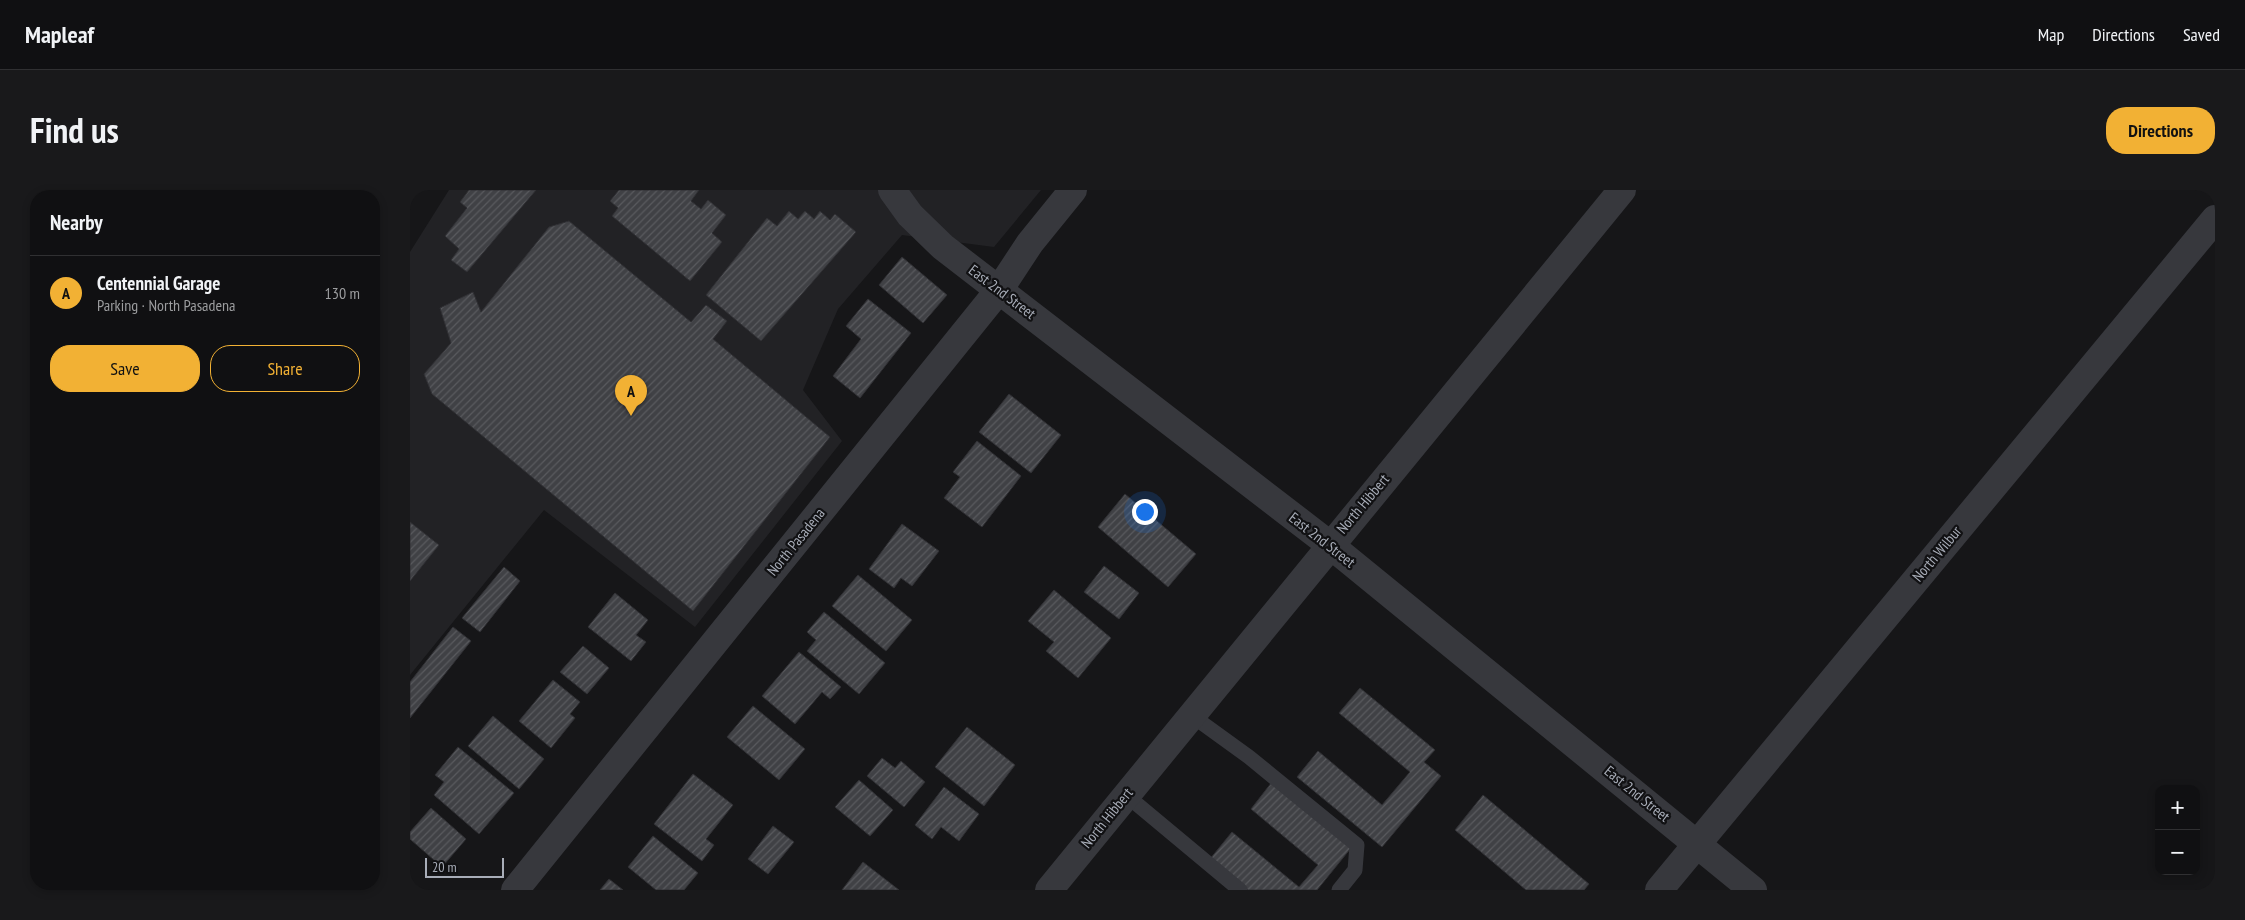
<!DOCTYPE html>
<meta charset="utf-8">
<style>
:root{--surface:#101012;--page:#19191b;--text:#f1f3f6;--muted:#9c9d9f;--line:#303032;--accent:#f2b134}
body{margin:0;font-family:"PT Sans Narrow",sans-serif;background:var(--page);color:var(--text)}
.controls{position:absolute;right:15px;bottom:15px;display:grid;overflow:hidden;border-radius:10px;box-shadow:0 2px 8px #0003}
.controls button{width:45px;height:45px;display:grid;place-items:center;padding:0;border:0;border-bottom:1px solid var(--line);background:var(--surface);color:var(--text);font:25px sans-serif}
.scale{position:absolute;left:15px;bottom:12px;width:79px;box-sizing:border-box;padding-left:5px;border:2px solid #a8adb8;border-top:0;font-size:14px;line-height:18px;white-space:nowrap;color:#a8adb8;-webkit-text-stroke:4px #111113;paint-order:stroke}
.you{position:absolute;left:734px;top:321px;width:18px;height:18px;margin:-12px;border:4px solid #fff;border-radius:50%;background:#1a73e8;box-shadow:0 0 0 8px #1a73e833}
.badge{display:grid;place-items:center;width:32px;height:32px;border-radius:50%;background:var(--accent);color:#111;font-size:16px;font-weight:700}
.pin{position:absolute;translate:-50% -41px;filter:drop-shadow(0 1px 2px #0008)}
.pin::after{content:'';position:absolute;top:26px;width:18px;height:15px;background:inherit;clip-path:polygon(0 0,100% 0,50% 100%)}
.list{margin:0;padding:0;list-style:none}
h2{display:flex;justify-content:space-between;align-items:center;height:65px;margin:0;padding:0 20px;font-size:21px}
h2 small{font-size:16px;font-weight:400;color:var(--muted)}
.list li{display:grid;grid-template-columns:32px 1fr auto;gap:15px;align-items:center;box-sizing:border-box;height:75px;padding:0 20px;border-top:1px solid var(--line)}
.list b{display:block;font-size:19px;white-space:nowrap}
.list p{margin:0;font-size:16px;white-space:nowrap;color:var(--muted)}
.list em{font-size:16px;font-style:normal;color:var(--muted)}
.actions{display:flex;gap:10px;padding:15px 20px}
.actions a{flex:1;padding:11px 0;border:1px solid var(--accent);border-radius:20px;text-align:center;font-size:18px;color:var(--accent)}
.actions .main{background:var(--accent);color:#111}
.map{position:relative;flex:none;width:1805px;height:700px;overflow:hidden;border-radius:20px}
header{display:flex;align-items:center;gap:30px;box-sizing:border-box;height:70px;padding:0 25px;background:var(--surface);border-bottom:1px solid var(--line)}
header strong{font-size:24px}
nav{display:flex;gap:28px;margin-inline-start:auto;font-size:18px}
.intro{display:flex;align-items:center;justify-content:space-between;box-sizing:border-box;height:120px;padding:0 30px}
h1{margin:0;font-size:35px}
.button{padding:12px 22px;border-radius:20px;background:var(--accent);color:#111;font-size:18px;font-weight:700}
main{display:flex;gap:30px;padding:0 30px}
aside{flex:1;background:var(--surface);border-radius:20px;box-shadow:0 2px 8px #0003}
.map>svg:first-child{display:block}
.built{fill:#222225}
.building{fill:url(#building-hatch);stroke:#303034}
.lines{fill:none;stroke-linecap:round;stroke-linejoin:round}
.service{stroke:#37383d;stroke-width:15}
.minor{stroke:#37383d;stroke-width:28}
.labels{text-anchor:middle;stroke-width:4.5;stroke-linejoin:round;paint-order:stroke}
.street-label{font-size:15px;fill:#a8adb8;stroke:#111113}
</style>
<header>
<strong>Mapleaf</strong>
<nav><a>Map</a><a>Directions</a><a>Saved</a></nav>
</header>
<div class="intro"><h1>Find us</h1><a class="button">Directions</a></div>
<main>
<aside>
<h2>Nearby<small></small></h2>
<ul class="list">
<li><span class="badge">A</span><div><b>Centennial Garage</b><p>Parking · North Pasadena</p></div><em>130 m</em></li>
</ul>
<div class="actions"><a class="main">Save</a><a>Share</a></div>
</aside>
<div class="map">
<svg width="1805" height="700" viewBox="0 0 1805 700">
<defs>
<pattern id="building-hatch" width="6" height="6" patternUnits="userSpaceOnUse" patternTransform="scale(1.25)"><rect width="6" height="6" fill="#404145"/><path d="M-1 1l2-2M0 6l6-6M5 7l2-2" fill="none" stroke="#595a5e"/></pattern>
</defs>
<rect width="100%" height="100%" fill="#161618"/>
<path class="built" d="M39,0h592l-47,57 -92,-12 -64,74 -35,81 39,51 -147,186 -151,-117 -134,165v-423z"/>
<path class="building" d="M59,0h67l-69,82 -16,-12 8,-11 -14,-13 22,-28 -7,-6z
M209,0h80l-8,11 10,8 7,-9 18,15 -14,18 10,9 -32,39 -78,-65 6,-8 -8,-7z
M379,21l9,8 7,-8 9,8 6,-8 10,9 5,-6 21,18 -95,109 -55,-46 61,-77 10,8z
M159,31l122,101 15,-17 21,16 -14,18 117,98 -137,174 -261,-217 -8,-20 27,-31 -11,-35 33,-16 8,20 68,-85z
M492,67l45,38 -24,28 -44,-38z
M458,109l43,34 -51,65 -27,-22 28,-37 -15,-13z
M599,204l52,41 -30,38 -52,-41z
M567,251l44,35 -39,51 -38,-29 16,-21 -7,-5z
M715,304l71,60 -28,33 -70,-60z
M0,332l29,23 -29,36z
M492,334l37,27 -27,35 -11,-8 -7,10 -25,-19z
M694,376l35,27 -20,26 -35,-27z
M94,377l16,14 -40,51 -18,-14z
M448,385l54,45 -26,31 -54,-45z
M644,400l57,48 -33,40 -32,-27 8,-9 -26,-21z
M205,403l33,27 -12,15 10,7 -15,19 -43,-34z
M414,422l61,51 -26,31 -52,-43 9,-11 -9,-8z
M43,437l18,14 -61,77v-36z
M173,456l26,22 -22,26 -27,-22z
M389,462l42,35 -11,12 -8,-7 -27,32 -33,-28z
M143,490l27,22 -10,12 5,4 -24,30 -32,-27z
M950,498l75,62 -11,12 17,14 -59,71 -85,-70 21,-26 64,54 28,-33 -71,-59z
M343,516l52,43 -26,31 -52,-43z
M83,526l51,43 -25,30 -51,-43z
M557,537l48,38 -31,41 -49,-39z
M48,557l56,46 -35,41 -45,-39 10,-13 -9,-7z
M472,568l13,10 6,-7 24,21 -21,25 -37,-31z
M283,584l40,31 -27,34 8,6 -12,16 -48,-37z
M449,590l34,30 -23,26 -35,-29z
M862,592l79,66 -34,42h-69l-38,-31 22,-27 67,55 19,-22 -67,-56z
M534,597l35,27 -20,27 -18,-14 -9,12 -17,-14z
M1073,605l106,89 -5,6h-58l-71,-60z
M21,618l35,31 -24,28 -32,-28v-7z
M363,636l21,16 -26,32 -20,-15z
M243,646l45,37 -14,17h-28l-28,-23z
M453,672l36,28h-57z
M199,689l14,11h-23z"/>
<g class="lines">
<path class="service" d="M781,525l58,42 108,88 -2,25 -16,20
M716,605l114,95"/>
<path class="minor" d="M482,0l18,25 33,32 387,298 423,345
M105,700l484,-600 31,-47 43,-53
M639,700l573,-700
M1249,700l556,-671"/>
</g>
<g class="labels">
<g class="street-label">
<text transform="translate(592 102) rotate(37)" y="5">East 2nd Street</text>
<text transform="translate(953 314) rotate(-50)" y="5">North Hibbert</text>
<text transform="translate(912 350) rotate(38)" y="5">East 2nd Street</text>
<text transform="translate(386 352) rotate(-51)" y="5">North Pasadena</text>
<text transform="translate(1527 364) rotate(-50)" y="5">North Wilbur</text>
<text transform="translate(1227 604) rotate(39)" y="5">East 2nd Street</text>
<text transform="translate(697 628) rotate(-51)" y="5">North Hibbert</text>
</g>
</g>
</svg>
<div class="controls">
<button>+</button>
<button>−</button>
</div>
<div class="scale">20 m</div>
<div class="you"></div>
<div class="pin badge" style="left:221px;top:226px">A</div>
</div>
</main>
